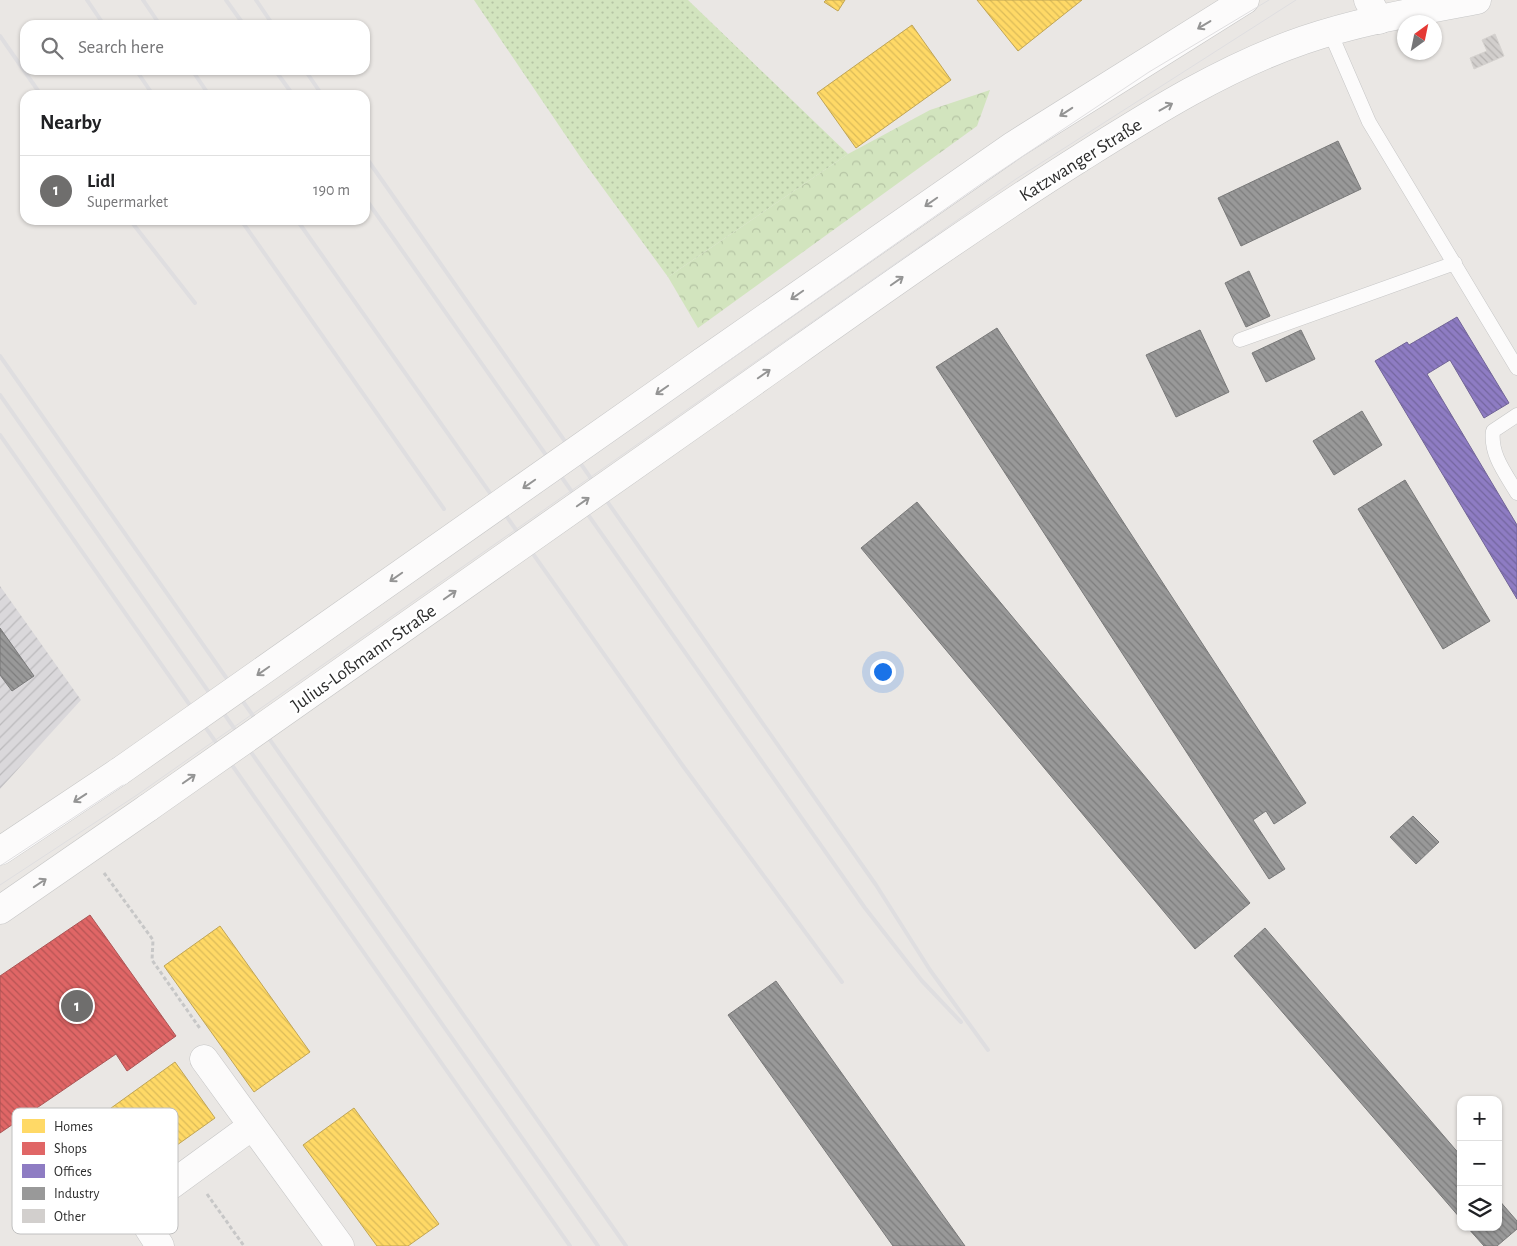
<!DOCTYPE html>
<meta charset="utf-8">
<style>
:root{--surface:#fff;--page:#f6f6f6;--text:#202124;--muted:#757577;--line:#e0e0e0;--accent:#6f6e6d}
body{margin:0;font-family:"Alegreya Sans",sans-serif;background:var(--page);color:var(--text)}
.controls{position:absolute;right:15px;bottom:15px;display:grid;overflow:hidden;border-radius:10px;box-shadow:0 1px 4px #0004}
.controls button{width:45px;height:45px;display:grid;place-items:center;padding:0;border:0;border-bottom:1px solid var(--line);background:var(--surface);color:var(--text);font:25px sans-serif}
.compass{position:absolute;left:1397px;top:15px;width:45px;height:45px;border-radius:50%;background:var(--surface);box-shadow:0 1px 4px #0004;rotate:33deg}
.you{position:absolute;left:882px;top:671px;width:18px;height:18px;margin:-12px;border:4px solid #fff;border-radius:50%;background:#1a73e8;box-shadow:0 0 0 8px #1a73e833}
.badge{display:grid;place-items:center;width:32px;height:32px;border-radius:50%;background:var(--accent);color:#fff;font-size:16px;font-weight:700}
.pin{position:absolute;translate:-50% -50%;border:2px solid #fff;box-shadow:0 1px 5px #0006}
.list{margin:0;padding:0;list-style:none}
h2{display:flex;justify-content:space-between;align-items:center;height:65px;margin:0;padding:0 20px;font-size:21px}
h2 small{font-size:16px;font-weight:400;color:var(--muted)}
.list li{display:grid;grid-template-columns:32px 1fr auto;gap:15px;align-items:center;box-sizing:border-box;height:70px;padding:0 20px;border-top:1px solid var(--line)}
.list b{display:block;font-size:19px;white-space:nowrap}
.list p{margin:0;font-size:16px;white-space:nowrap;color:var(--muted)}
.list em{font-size:16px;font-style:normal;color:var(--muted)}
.icon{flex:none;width:28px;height:28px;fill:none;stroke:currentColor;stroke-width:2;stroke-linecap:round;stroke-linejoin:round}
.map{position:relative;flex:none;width:1517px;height:1246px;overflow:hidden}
.search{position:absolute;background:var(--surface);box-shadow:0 1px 4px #0004;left:20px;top:20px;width:350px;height:55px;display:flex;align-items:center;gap:12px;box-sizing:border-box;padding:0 18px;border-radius:15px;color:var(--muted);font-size:19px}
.panel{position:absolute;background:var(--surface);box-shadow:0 1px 4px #0004;left:20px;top:90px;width:350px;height:135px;border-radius:15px}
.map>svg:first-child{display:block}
.industrial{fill:url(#industrial-furrows)}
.forest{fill:url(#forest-crowns)}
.garden{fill:url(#garden-dots)}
.homes{fill:url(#homes-back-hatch);stroke:#c0a555}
.shops{fill:url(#shops-back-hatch);stroke:#a55}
.offices{fill:url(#offices-back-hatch);stroke:#716496}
.industry{fill:url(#industry-back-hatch);stroke:#797979}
.building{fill:url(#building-back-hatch);stroke:#d5d2cf}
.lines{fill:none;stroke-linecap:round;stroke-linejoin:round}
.lane-casing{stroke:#c6c6c6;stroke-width:15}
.street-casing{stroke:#c6c6c6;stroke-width:29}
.secondary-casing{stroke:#c6c6c6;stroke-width:29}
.path{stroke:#c7c7c7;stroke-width:3;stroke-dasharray:4 2.5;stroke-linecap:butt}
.lane{stroke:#fcfbfb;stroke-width:14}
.street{stroke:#fcfbfb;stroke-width:28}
.secondary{stroke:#fcfbfb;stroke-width:28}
.tram{stroke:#dfdee0;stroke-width:1}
.rail{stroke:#dfdee0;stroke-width:4}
.secondary-bridge-casing{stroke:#c6c6c6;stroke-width:29;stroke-linecap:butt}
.secondary-bridge{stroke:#fcfbfb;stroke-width:28}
.oneway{stroke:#949494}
.labels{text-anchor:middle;stroke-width:5;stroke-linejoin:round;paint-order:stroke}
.street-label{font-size:19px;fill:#2d2d2d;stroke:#fff}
.key{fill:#fff;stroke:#c0c0c0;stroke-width:1}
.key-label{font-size:14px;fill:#2d2d2d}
</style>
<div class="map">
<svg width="1517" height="1246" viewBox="0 0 1517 1246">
<defs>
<pattern id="industrial-furrows" width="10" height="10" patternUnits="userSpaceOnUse" patternTransform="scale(1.25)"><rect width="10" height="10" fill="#dad8db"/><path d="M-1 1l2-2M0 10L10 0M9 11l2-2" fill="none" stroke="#bbbabc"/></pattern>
<pattern id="forest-crowns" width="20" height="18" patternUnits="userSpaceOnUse" patternTransform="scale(1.25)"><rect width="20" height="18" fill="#d2e4be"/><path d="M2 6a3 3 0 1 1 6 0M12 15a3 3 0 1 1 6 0" fill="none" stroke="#b5c4a4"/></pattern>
<pattern id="garden-dots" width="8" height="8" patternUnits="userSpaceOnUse" patternTransform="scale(1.25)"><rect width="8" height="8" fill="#d2e4be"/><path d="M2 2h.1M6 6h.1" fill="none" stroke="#b5c4a4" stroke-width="1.8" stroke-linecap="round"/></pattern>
<pattern id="homes-back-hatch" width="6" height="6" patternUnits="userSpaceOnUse" patternTransform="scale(1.25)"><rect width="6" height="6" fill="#ffd966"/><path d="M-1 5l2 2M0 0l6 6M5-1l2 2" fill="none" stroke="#dbbb59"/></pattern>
<pattern id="shops-back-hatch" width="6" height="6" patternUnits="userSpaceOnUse" patternTransform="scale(1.25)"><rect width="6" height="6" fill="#e06666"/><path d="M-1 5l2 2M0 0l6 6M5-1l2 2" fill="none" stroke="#b65454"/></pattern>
<pattern id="offices-back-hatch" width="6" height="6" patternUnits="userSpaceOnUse" patternTransform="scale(1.25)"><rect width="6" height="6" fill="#8e7cc3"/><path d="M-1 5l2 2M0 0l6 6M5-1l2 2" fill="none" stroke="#74669f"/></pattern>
<pattern id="industry-back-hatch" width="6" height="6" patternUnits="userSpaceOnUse" patternTransform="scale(1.25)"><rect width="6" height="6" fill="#999"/><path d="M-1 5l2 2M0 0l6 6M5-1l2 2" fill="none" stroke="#7d7d7d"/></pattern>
<pattern id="building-back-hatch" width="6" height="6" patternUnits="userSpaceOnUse" patternTransform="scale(1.25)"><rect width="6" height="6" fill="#d2cfcd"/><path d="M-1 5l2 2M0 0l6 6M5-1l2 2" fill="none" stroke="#b5b2b0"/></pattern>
</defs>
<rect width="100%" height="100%" fill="#eae7e4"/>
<path class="industrial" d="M0,586l81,114 -81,89z"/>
<path class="forest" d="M990,90l-13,36 -279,202 -30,-51 180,-123 82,-44z"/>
<path class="garden" d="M474,0h214l160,154 -180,123 -87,-119z"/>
<path class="homes" d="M826,0h19l-7,11 -14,-9z
M977,0h105l-64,51z
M912,25l39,55 -95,68 -39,-55z
M220,926l90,126 -56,40 -90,-126z
M175,1062l40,56 -125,89 -40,-55z
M354,1108l85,116 -31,22h-31l-74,-101z"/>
<path class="shops" d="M90,915l86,121 -49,35 -11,-17 -116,79v-157z"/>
<path class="offices" d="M1457,317l52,86 -25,15 -34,-58 -23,14 90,151v74l-142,-238 32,-19 2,3z"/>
<path class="industry" d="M1338,141l23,48 -120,57 -23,-48z
M1249,271l21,45 -24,11 -21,-44z
M997,328l309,475 -32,21 -8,-13 -13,9 32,49 -16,10 -333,-512z
M1200,330l29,62 -53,25 -30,-62z
M1301,330l14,29 -49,23 -14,-29z
M1362,411l20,34 -48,30 -21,-34z
M1405,480l85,141 -47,28 -85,-140z
M917,502l333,401 -55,46 -334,-401z
M0,628l34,48 -22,15 -12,-16z
M1413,816l26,26 -23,22 -26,-27z
M1265,928l196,228v63l-227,-263z
M776,981l189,265h-72l-165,-231z
M1498,1199l19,22v8l-20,17h-13l-17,-19h31z"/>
<path class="building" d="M1495,34l9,22 -30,13 -4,-11 17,-7 -5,-11z"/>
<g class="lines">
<defs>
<path id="lane" d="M1330,32l39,90 148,246
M1240,340l215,-77
M1517,415l-24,16c-3,24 13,43 24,62"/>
<path id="street" d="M1368,0l11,20
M204,1059l136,187
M160,1246l-23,-36 115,-84"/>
<path id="secondary" d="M702,362l312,-217 231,-145
M725,402c118,-83 235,-168 357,-245 70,-44 143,-90 222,-117 55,-19 115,-29 173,-40
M0,851l120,-80
M0,910l149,-103"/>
</defs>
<use href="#lane" class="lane-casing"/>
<use href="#street" class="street-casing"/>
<use href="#secondary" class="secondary-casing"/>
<path class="path" d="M104,873l49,67 -1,20 49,70
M207,1194l37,52"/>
<use href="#lane" class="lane"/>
<use href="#street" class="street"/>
<use href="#secondary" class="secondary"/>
<path class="tram" d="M0,866l129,-85 852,-597 168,-112 120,-72
M0,885l137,-90 879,-616 280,-179"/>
<path class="rail" d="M87,0l17,25
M143,0l17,25
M226,0l18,25
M256,0l17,25
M0,36l41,59
M136,70l17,25
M192,70l17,25
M275,70l18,25
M305,70l17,25
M365,156l511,729 54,85 58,80
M365,198l500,710 57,73 39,41
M130,220l65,83
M241,220l203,289
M297,220l386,546 159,216
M0,356l626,890
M0,395l598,851
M0,435l570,811"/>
<defs>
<path id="secondary-bridge" d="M120,771l582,-409
M149,807l576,-405"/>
</defs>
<use href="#secondary-bridge" class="secondary-bridge-casing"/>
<use href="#secondary-bridge" class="secondary-bridge"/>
</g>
<defs><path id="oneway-shaft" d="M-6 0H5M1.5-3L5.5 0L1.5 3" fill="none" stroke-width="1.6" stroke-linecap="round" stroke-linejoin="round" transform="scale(1.25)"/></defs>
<g class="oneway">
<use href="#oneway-shaft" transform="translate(1204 25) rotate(149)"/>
<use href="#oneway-shaft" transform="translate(1166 107) rotate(-29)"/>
<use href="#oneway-shaft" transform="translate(1066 112) rotate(147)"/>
<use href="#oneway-shaft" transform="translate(931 202) rotate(145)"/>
<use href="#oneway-shaft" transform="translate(897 281) rotate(-35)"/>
<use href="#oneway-shaft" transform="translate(797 295) rotate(145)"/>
<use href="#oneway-shaft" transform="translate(764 374) rotate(-35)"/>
<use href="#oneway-shaft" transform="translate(662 390) rotate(145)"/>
<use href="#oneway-shaft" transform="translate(529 484) rotate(145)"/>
<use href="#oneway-shaft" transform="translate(583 502) rotate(-35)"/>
<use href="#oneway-shaft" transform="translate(396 577) rotate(145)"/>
<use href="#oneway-shaft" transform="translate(450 595) rotate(-35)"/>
<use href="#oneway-shaft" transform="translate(263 671) rotate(145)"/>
<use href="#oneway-shaft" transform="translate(189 779) rotate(-35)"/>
<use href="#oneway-shaft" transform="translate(80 798) rotate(147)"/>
<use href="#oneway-shaft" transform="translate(40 883) rotate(-34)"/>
</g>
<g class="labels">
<g class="street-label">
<text transform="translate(1080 159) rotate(-32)" y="7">Katzwanger Straße</text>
<text transform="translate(363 657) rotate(-35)" y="7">Julius-Loßmann-Straße</text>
</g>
</g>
<rect x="12" y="1108" width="166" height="126" rx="8" class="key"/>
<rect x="22" y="1119" width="23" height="14" fill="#ffd966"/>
<rect x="22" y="1142" width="23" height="13" fill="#e06666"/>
<rect x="22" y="1164" width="23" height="14" fill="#8e7cc3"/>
<rect x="22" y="1187" width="23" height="13" fill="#999"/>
<rect x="22" y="1209" width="23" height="14" fill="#d2cfcd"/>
<g class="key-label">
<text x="54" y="1131">Homes</text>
<text x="54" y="1153">Shops</text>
<text x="54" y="1176">Offices</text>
<text x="54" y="1198">Industry</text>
<text x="54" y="1221">Other</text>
</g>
</svg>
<div class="controls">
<button>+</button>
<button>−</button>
<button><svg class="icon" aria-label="layers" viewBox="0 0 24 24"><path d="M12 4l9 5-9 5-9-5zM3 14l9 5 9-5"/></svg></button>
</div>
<svg class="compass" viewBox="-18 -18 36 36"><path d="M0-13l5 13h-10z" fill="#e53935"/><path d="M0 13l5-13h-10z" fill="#757577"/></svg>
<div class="you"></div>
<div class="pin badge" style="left:77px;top:1006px">1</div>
<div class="search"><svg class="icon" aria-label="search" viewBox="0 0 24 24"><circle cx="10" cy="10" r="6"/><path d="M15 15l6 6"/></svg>Search here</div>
<section class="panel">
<h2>Nearby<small></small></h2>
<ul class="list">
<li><span class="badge">1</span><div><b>Lidl</b><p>Supermarket</p></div><em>190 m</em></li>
</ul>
</section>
</div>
